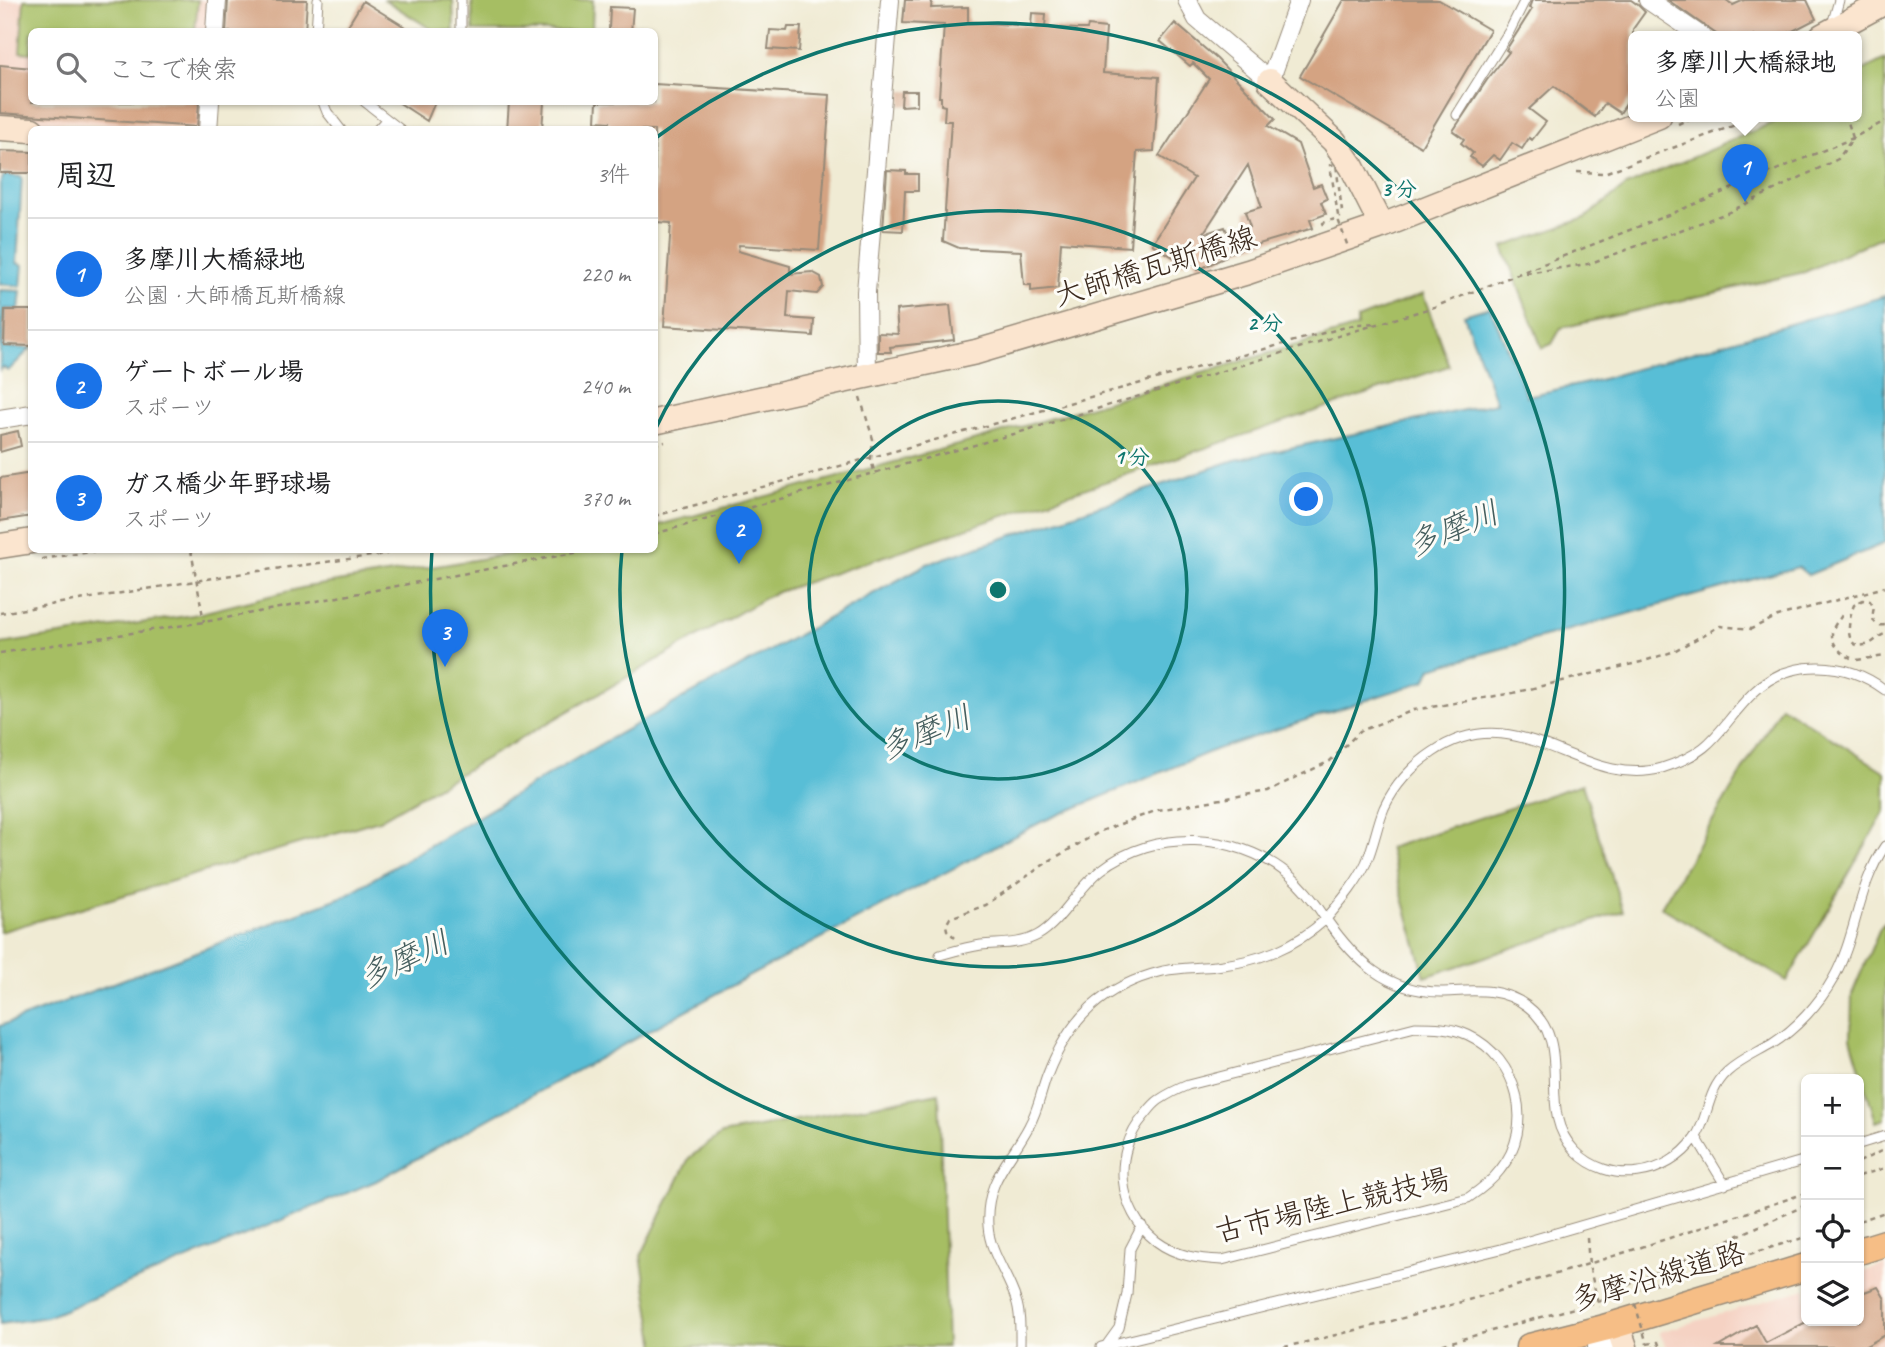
<!DOCTYPE html>
<html lang="ja">
<meta charset="utf-8">
<style>
:root{--surface:#fff;--page:#f6f6f6;--text:#202124;--muted:#757577;--line:#e0e0e0;--accent:#1a73e8}
body{margin:0;font-family:Caveat,"Klee One",sans-serif;background:var(--page);color:var(--text)}
.controls{position:absolute;right:21px;bottom:21px;display:grid;overflow:hidden;border-radius:10px;box-shadow:0 2px 5px #0004}
.controls button{width:63px;height:63px;display:grid;place-items:center;padding:0;border:0;border-bottom:2px solid var(--line);background:var(--surface);color:var(--text);font:35px sans-serif}
.you{position:absolute;left:1307px;top:500px;width:24px;height:24px;margin:-18px;border:5px solid #fff;border-radius:50%;background:#1a73e8;box-shadow:0 0 0 10px #1a73e833}
.badge{display:grid;place-items:center;width:46px;height:46px;border-radius:50%;background:var(--accent);color:#fff;font-size:23px;font-weight:700}
.pin{position:absolute;translate:-50% -58px;filter:drop-shadow(0 2px 4px #0008)}
.pin::after{content:'';position:absolute;top:37px;width:24px;height:21px;background:inherit;clip-path:polygon(0 0,100% 0,50% 100%)}
.popup{position:absolute;left:1628px;top:31px;width:234px;height:91px;box-sizing:border-box;display:grid;place-content:center;border-radius:10px;background:var(--surface);filter:drop-shadow(0 2px 5px #0005);font-size:23px;white-space:nowrap;color:var(--muted)}
.popup b{font-size:26px;color:var(--text)}
.popup::after{content:'';position:absolute;left:50%;top:100%;margin-left:-14px;border:14px solid transparent;border-top-color:var(--surface)}
.list{margin:0;padding:0;list-style:none}
h2{display:flex;justify-content:space-between;align-items:center;height:91px;margin:0;padding:0 28px;font-size:30px}
h2 small{font-size:23px;font-weight:400;color:var(--muted)}
.list li{display:grid;grid-template-columns:46px 1fr auto;gap:21px;align-items:center;box-sizing:border-box;height:112px;padding:0 28px;border-top:2px solid var(--line)}
.list b{display:block;font-size:26px;white-space:nowrap}
.list p{margin:0;font-size:23px;white-space:nowrap;color:var(--muted)}
.list em{font-size:23px;font-style:normal;color:var(--muted)}
.icon{flex:none;width:38px;height:38px;fill:none;stroke:currentColor;stroke-width:2;stroke-linecap:round;stroke-linejoin:round}
.map{position:relative;flex:none;width:1885px;height:1347px;overflow:hidden}
.search{position:absolute;background:var(--surface);box-shadow:0 2px 5px #0004;left:28px;top:28px;width:630px;height:77px;display:flex;align-items:center;gap:18px;box-sizing:border-box;padding:0 24px;border-radius:10px;color:var(--muted);font-size:26px}
.panel{position:absolute;background:var(--surface);box-shadow:0 2px 5px #0004;left:28px;top:126px;width:630px;height:427px;border-radius:10px}
.map>svg:first-child{display:block}
.built{fill:#f5d2c3}
.green{fill:#a6be64;stroke:#707441;stroke-width:2}
.water{fill:#58bed6;stroke:#4a747a;stroke-width:2}
.building{fill:#d4a382;fill-rule:evenodd}
.lines{fill:none;stroke-linecap:round;stroke-linejoin:round}
.lane-casing{stroke:#968a79;stroke-width:11}
.street-casing{stroke:#968a79;stroke-width:20}
.secondary-casing{stroke:#968a79;stroke-width:27}
.primary-casing{stroke:#968a79;stroke-width:29}
.path{stroke:#968a79;stroke-width:2.5;stroke-dasharray:5 5;stroke-linecap:butt}
.lane{stroke:#fff;stroke-width:9}
.street{stroke:#fff;stroke-width:18}
.secondary{stroke:#fbe5cf;stroke-width:24}
.primary{stroke:#f6be86;stroke-width:26}
.path-bridge{stroke:#968a79;stroke-width:2.5;stroke-dasharray:5 5;stroke-linecap:butt}
.ring{fill:none;stroke:#0f766e;stroke-width:3.5}
.labels{text-anchor:middle;stroke-width:6;stroke-linejoin:round;paint-order:stroke}
.street-label{font-size:30px;fill:#3b2a1e;stroke:#fdfcf7}
.water-label{font-size:32px;font-style:italic;fill:#455e5e;stroke:#fdfcf7}
.centre{fill:#0f766e;stroke:#fdfcf7;stroke-width:3.5}
.ring-label{font-size:21px;text-anchor:middle;font-weight:bold;fill:#0f766e;stroke:#fdfcf7;stroke-width:6;stroke-linejoin:round;paint-order:stroke}
</style>
<div class="map">
<svg width="1885" height="1347" viewBox="0 0 1885 1347">
<rect width="100%" height="100%" fill="#fdfcf7"/>
<filter id="ink" filterUnits="userSpaceOnUse"><feTurbulence type="fractalNoise" baseFrequency=".0143" numOctaves="2"/><feDisplacementMap in="SourceGraphic" scale="14" xChannelSelector="R" yChannelSelector="G"/><feConvolveMatrix kernelMatrix="1 2 1 2 8 2 1 2 1" color-interpolation-filters="sRGB"/></filter>
<filter id="wash" filterUnits="userSpaceOnUse"><feTurbulence type="fractalNoise" baseFrequency=".00686" numOctaves="4" result="noise"/><feDisplacementMap in="SourceGraphic" scale="28" xChannelSelector="R" yChannelSelector="G"/><feGaussianBlur stdDeviation="1.57" result="paint"/><feColorMatrix in="noise" values="0 0 0 0 0 0 0 0 0 0 0 0 0 0 0 0 0 1.4 0 .05"/><feComposite in="paint" operator="in"/></filter>
<g filter="url(#wash)">
<rect width="100%" height="100%" fill="#f0ebd4"/>
<path class="built" d="M0,0h210l-3,31 -175,1v70h170l-2,27 -200,-10z
M1885,1265v82h-219l-7,-15 147,-43v32h53v-48z"/>
<path class="green" d="M24,0h174l-3,31 -163,1 -1,21 -11,-1z
M385,0h68l1,31h-20z
M472,0h121l-1,31h-119z
M1885,59v176l-80,37 -244,56 -9,16 -10,4 -39,-101 82,-29 41,-32 162,-70h69v-43z
M1423,294l26,72 -677,228 -393,226 -379,112v-288l193,-29 113,-28 230,-37h118l1,-24 325,-87 377,-112v-8z
M1781,706l104,66v39l-98,170 -126,-74z
M1582,784l41,127 -198,66 -36,-129z
M1885,922v197l-9,3 -25,-84 1,-44 28,-66z
M939,1093l8,254h-291l-15,-91 48,-98 33,-24z"/>
<path class="water" d="M4,175l18,2 -5,86 6,2 -2,21 -21,-2v-100z
M0,290l21,1 -2,18h-15l-1,39h28l-23,23 -5,-4 -3,3z
M1885,296v247l-77,32 -10,-8 -367,101 -6,13 -208,68 -176,73 -314,166 -351,193 -329,136 -47,7v-298l344,-130 267,-158 316,-174 308,-104 261,-57 -32,-88 26,-8 37,89 65,-14z"/>
<g id="blocks">
<path class="building" d="M228,0h79l-2,32h-79z
M905,0h27l-1,8 37,-1v15l63,4 1,-13 14,1 -1,13 32,2h10l1,-3 18,2 -3,45 56,4 -5,74 -17,1 -7,95 -69,-5 -3,46 -27,3v-6h-7l-3,-34 -62,-3 -16,-7 8,-120h-7l1,-15 -4,-1v-8h-2l5,-72 -41,-2z
M1344,0h95l51,30 -69,117 -121,-71z
M1532,0h99l7,5 7,7 -12,17v65l-13,19 -15,-10 -10,14 -41,-31 -25,23 17,13 -14,18 -3,-2 -7,11 -10,-6 -12,17 -7,-5 -11,11 -12,-9 3,-4 -12,-10 3,-4 -11,-8 34,-51 22,-28 -3,-2 26,-41 -3,-1z
M1668,0h58l7,5 11,-5h63l9,19 -33,17h-64z
M363,1l50,31h-69z
M610,7l23,1 -2,24 -22,-2z
M1175,23l42,36 58,60 -7,7 30,18 15,43 8,-3 6,15 -6,3 5,12 -16,6 3,8 -88,26 1,3 -28,13 -7,-17 -7,11 -32,-20 42,-66 -35,-22 50,-77 -16,-16 -3,3 -30,-25zM1248,165l13,40v2l-16,5 5,15 -23,5 -2,-5 -22,7z
M788,27h13l-2,24 -31,-2 2,-19 17,1z
M0,65l32,3v34h167l-2,25 -197,-14z
M654,84l176,11 -11,155 -80,-5 -1,6 52,15v8l22,-2 9,5 2,10 -6,7 -28,-3 -2,27 27,2 -1,16 -149,-10 7,-103 -15,-1 -2,-92h-45l1,-8 -14,-1 1,-19h57z
M902,91h15v14l-16,1z
M398,102h37l-8,19z
M509,102h35l-2,28h-35z
M0,151l32,1v21h-32z
M887,170l19,1v3h12v17h-13l-2,40 -20,-1z
M950,305l4,35 -64,7 1,5h-13v-19l20,1 -2,-24z
M5,310h27v36l-28,-1z
M18,431l3,15 -21,6v-17z
M32,473v43l-32,5v-43z
M1878,1287l7,12v36l-21,12h-146l38,-22 10,18 42,-22h51v-27z"/>
</g>
</g>
<g filter="url(#ink)">
<use href="#blocks" fill-opacity="0" stroke="#968a79" stroke-width="2"/>
<g class="lines">
<defs>
<path id="lane" d="M461,0v32
M1832,25l7,-25
M316,32l2,-32
M323,102l4,10 14,18
M365,102l36,28
M1457,115l53,-85 15,-30
M377,130l9,-10
M1885,690c-38,-29 -95,-33 -131,2 -36,35 -37,59 -92,76 -79,23 -143,-74 -229,-16 -20,13 -39,34 -49,56 -7,17 -10,37 -18,55 -10,21 -25,38 -40,56 29,41 60,73 115,73 31,-1 59,-6 86,14 51,39 6,102 48,145 34,35 93,26 120,-13 14,-20 11,-46 32,-66 13,-12 30,-19 45,-28 24,-15 47,-40 61,-65 24,-42 24,-93 52,-133
M940,955c14,-4 27,-8 41,-10 20,-2 39,0 57,-10 23,-13 40,-47 63,-65 53,-42 135,-38 187,4 16,13 27,28 38,45 -32,29 -67,42 -110,47 -18,2 -35,1 -53,5 -60,15 -94,47 -116,105 -6,16 -9,34 -18,50 -19,36 -44,54 -41,100 2,28 20,48 28,74 5,14 4,32 4,47
M1415,1027c18,0 36,0 53,8 50,23 68,91 32,135 -9,12 -20,20 -32,28l-246,62c-24,-1 -46,-4 -66,-19 -39,-31 -44,-88 -12,-125 5,-6 9,-12 15,-16 9,-6 19,-11 29,-15z
M1696,1137l29,48
M1859,1144l26,-8
M1106,1346l13,-18 8,-34 3,-45 12,-23
M1101,1347l400,-98 305,-89"/>
<path id="street" d="M1187,0l10,19 73,62 29,-81
M1648,0l53,36
M215,32l2,-32
M208,130l2,-28
M867,377l-1,-85 24,-292
M0,419l32,-5
M1597,1347l24,-10"/>
<path id="secondary" d="M1822,36l63,-34
M1270,81l64,60 18,26 30,59
M0,128l32,2
M654,422l322,-70 272,-80 134,-46 277,-110
M0,546l32,-5
M1617,1324l8,23"/>
<path id="primary" d="M1859,1251l26,-8
M1529,1347l75,-19 202,-61"/>
</defs>
<use href="#lane" class="lane-casing"/>
<use href="#street" class="street-casing"/>
<use href="#secondary" class="secondary-casing"/>
<use href="#primary" class="primary-casing"/>
<path class="path" d="M1678,124l18,-8
M1577,172l27,1 156,-57
M1324,225l-1,-2 18,-6
M1526,273l62,-9 139,-51 111,-54 15,-21 -7,-22
M860,397l13,42 -2,20 4,16
M654,444l11,-2
M654,516c235,-62 469,-129 703,-192l21,-1
M654,534l360,-100 420,-127 239,-94 180,-75 32,-17
M191,550l13,72
M42,559l62,-9
M0,613l244,-40 142,-19 4,-4
M1842,615c-2,4 -5,6 -7,10 -9,14 4,28 16,33
M1885,625c-12,2 -14,-7 -11,-17l-4,-7 -7,-1 -9,5c-5,12 -12,45 11,40 9,-1 12,-9 20,-11
M0,653l204,-31 386,-72
M1857,660l28,-4
M955,938l-8,-8 -1,-5 4,-7 36,-13 63,-44 52,-30 57,-21 110,-19 62,-30 30,-30 54,-21 99,-17 128,-31 31,-10 48,-26 31,3 27,-13 107,-29
M1859,1162l22,-11
M1859,1176l26,-8
M1859,1221l26,-9
M1587,1238l2,27 10,42
M1625,1294l1,-8 180,-81
M1647,1344l11,-2 1,3 -6,2
M1284,1347c177,-39 350,-97 522,-154
M1433,1347l192,-53 55,-19 126,-38"/>
<use href="#lane" class="lane"/>
<use href="#street" class="street"/>
<use href="#secondary" class="secondary"/>
<use href="#primary" class="primary"/>
<path class="path-bridge" d="M1342,211l-6,-47 -6,1 9,57 9,25
M1635,1304l12,40"/>
</g>
</g>
<g class="ring">
<circle cx="998" cy="590" r="189"/>
<path d="M655 430A378 378 0 1 1 622 550"/>
<path d="M657 137A567 567 0 1 1 432 550"/>
</g>
<g class="labels">
<g class="street-label">
<text transform="translate(1155 266) rotate(-17)" y="10">大師橋瓦斯橋線</text>
<text transform="translate(1332 1205) rotate(-13)" y="10">古市場陸上競技場</text>
<text transform="translate(1658 1276) rotate(-16)" y="10">多摩沿線道路</text>
</g>
<g class="water-label">
<text transform="translate(1453 528) rotate(-22)" y="11">多摩川</text>
<text transform="translate(925 732) rotate(-21)" y="11">多摩川</text>
<text transform="translate(404 959) rotate(-24)" y="11">多摩川</text>
</g>
</g>
<circle cx="998" cy="590" r="10" class="centre"/>
<g class="ring-label">
<text x="1399" y="196">3 分</text>
<text x="1265" y="330">2 分</text>
<text x="1132" y="464">1 分</text>
</g>
</svg>
<div class="controls">
<button>+</button>
<button>−</button>
<button><svg class="icon" aria-label="locate" viewBox="0 0 24 24"><circle cx="12" cy="12" r="6"/><path d="M12 2v4M12 18v4M2 12h4M18 12h4"/></svg></button>
<button><svg class="icon" aria-label="layers" viewBox="0 0 24 24"><path d="M12 4l9 5-9 5-9-5zM3 14l9 5 9-5"/></svg></button>
</div>
<div class="you"></div>
<div class="pin badge" style="left:1745px;top:202px">1</div>
<div class="popup"><b>多摩川大橋緑地</b>公園</div>
<div class="pin badge" style="left:739px;top:564px">2</div>
<div class="pin badge" style="left:445px;top:667px">3</div>
<div class="search"><svg class="icon" aria-label="search" viewBox="0 0 24 24"><circle cx="10" cy="10" r="6"/><path d="M15 15l6 6"/></svg>ここで検索</div>
<section class="panel">
<h2>周辺<small>3件</small></h2>
<ul class="list">
<li><span class="badge">1</span><div><b>多摩川大橋緑地</b><p>公園 · 大師橋瓦斯橋線</p></div><em>220 m</em></li>
<li><span class="badge">2</span><div><b>ゲートボール場</b><p>スポーツ</p></div><em>240 m</em></li>
<li><span class="badge">3</span><div><b>ガス橋少年野球場</b><p>スポーツ</p></div><em>370 m</em></li>
</ul>
</section>
</div>
